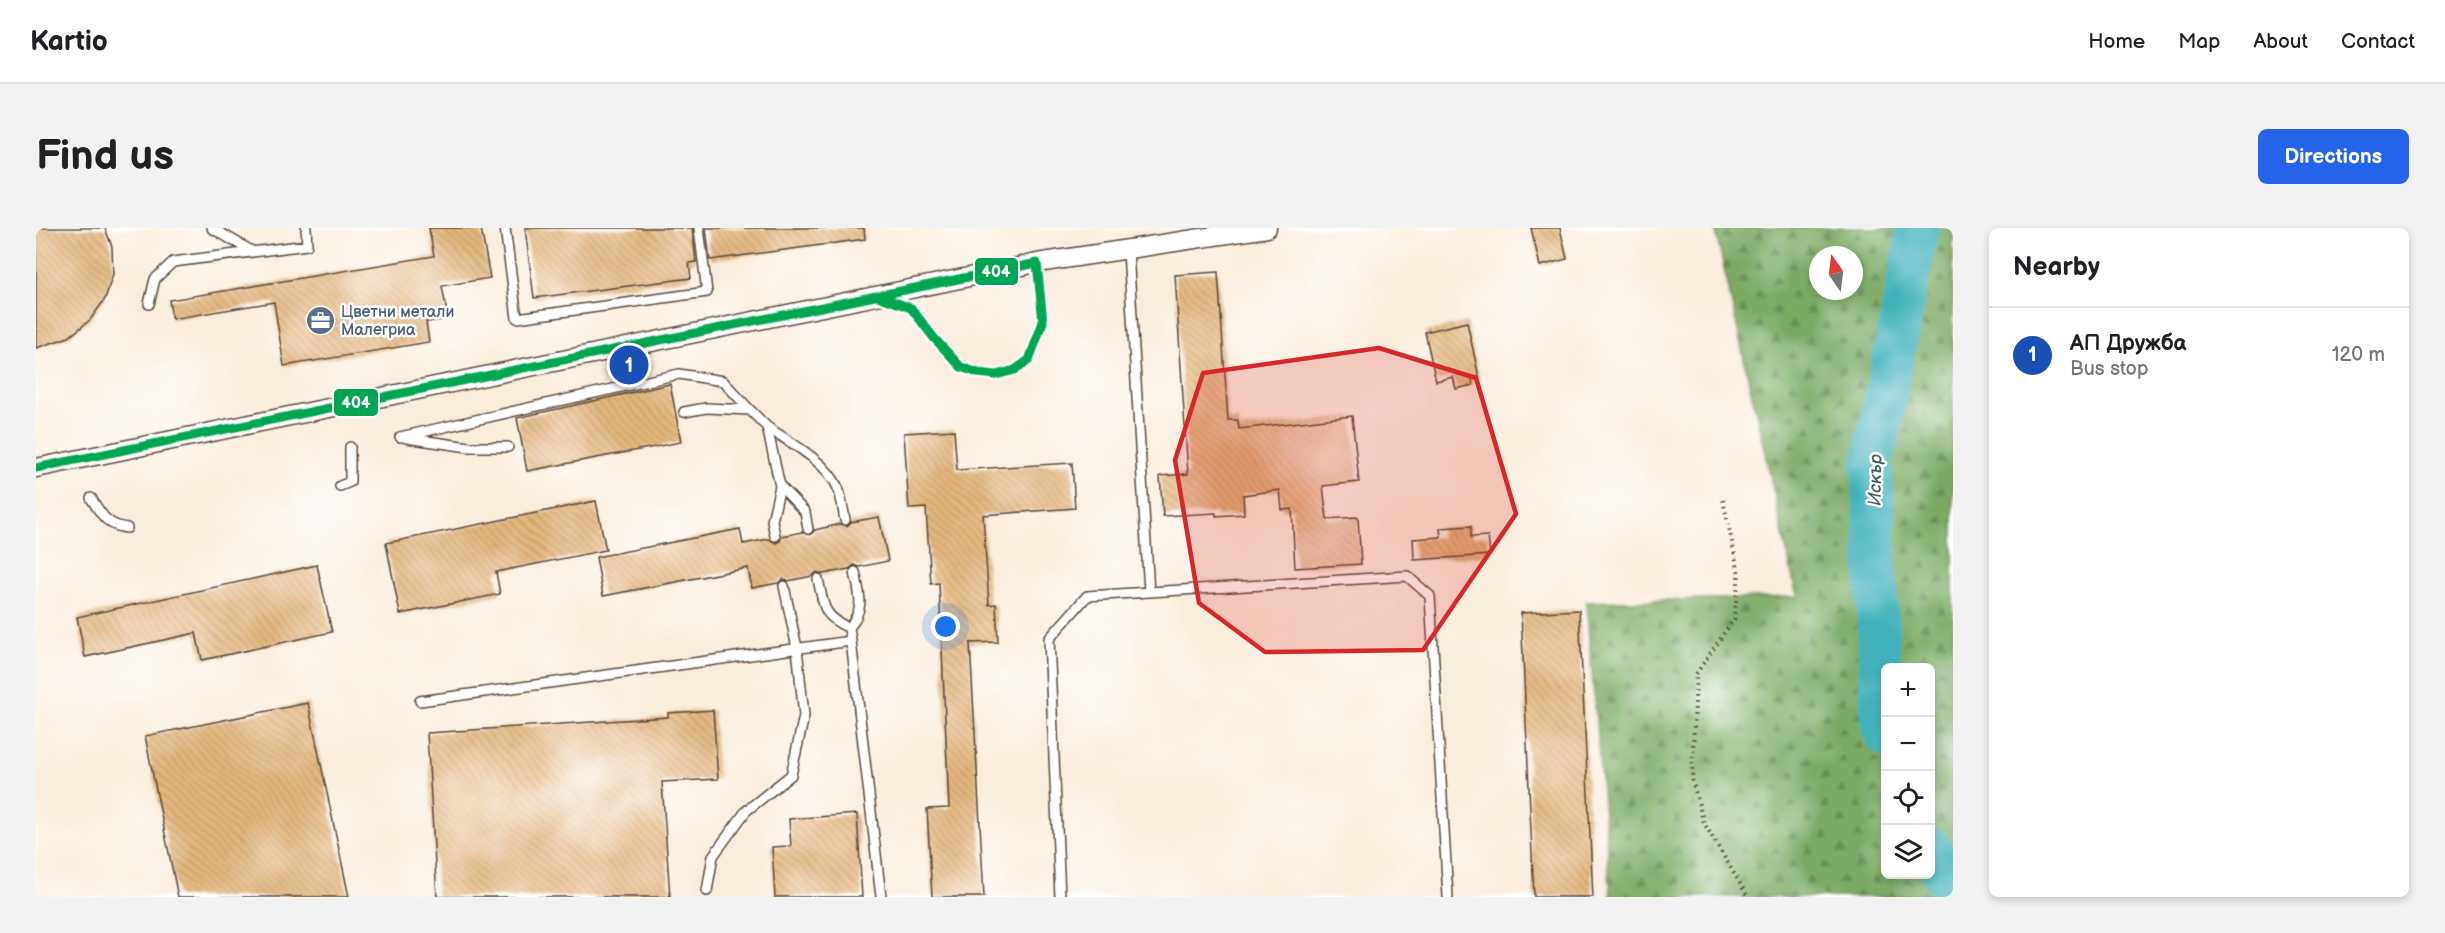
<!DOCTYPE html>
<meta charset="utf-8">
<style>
:root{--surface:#fff;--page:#f2f2f2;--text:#202124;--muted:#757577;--line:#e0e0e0;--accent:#2563eb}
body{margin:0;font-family:"Balsamiq Sans",sans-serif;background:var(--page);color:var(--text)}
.controls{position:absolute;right:18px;bottom:18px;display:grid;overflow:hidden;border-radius:9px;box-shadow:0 3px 9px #0003}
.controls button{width:54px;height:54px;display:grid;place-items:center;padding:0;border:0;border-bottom:2px solid var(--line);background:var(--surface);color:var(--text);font:30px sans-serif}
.compass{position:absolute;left:1773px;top:18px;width:54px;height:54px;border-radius:50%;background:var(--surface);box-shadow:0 3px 9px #0003;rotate:346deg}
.you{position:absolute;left:910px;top:399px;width:21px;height:21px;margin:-15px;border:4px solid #fff;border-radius:50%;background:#1a73e8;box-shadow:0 0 0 9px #1a73e833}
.badge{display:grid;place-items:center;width:39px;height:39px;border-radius:50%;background:var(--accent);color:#fff;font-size:20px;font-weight:700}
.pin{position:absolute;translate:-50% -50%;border:3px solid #fff;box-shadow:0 2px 6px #0006}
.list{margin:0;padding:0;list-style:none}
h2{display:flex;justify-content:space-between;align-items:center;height:78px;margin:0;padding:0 24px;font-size:26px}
h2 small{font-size:20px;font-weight:400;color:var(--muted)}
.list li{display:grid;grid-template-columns:39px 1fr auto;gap:18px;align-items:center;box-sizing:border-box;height:96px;padding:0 24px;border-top:2px solid var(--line)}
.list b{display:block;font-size:22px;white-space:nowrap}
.list p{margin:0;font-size:20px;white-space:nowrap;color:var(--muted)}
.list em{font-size:20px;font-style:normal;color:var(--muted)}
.icon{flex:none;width:33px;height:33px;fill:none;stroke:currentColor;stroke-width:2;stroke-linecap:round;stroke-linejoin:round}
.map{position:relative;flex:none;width:1917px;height:669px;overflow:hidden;border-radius:9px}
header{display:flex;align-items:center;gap:36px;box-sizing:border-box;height:84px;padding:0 30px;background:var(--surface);border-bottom:2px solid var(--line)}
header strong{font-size:28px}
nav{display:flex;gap:33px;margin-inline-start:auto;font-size:21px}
.intro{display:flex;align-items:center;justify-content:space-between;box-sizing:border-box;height:144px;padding:0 36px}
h1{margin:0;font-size:42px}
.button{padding:15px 27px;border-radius:9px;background:var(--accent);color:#fff;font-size:21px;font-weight:700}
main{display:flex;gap:36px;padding:0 36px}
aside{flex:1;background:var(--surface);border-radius:9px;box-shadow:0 3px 9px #0003}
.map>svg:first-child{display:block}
.forest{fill:url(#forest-firs);stroke:#5b6a41;stroke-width:1.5;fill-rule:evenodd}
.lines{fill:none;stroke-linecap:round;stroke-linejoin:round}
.river{stroke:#41b1ba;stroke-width:42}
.building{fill:url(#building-back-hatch)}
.service-casing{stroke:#58473b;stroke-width:12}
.minor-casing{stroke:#58473b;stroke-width:21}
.path{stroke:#58473b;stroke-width:4;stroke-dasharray:1.5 4.5;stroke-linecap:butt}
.service{stroke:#fff;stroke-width:9}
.minor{stroke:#fff;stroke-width:18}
.bus-1-casing{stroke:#fff;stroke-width:14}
.bus-1{stroke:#00a651;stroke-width:9}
.marked{fill:#d62828;fill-opacity:0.2;stroke:#d62828;stroke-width:4.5;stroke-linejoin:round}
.labels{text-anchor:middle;stroke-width:5;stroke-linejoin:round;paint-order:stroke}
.service-label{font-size:16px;fill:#4e5e75;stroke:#fff;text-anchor:start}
.water-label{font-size:18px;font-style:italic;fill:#3d605c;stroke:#fff}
.line-badge{stroke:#fff;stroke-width:2}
.badge-label{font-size:16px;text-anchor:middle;font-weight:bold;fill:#fff}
</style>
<header>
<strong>Kartio</strong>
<nav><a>Home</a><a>Map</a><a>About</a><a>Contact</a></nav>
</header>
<div class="intro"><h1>Find us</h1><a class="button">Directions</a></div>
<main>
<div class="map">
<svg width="1917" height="669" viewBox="0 0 1917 669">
<defs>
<pattern id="forest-firs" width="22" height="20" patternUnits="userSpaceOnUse" patternTransform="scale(1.5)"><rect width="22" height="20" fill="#7baa64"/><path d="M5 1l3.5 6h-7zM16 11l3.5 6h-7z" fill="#668b52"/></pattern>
<pattern id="building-back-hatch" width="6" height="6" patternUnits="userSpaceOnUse" patternTransform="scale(1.5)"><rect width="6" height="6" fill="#e5b77c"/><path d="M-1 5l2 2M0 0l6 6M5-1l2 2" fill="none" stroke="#bb9565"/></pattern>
</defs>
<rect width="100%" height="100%" fill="#fff"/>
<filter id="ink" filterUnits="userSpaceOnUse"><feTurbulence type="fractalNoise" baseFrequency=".0167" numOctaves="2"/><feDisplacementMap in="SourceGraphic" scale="12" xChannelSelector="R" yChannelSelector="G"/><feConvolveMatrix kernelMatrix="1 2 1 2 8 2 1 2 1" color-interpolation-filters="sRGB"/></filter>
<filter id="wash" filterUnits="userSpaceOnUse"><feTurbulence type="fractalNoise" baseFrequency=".008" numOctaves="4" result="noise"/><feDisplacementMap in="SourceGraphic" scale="24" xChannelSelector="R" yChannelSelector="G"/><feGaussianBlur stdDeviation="1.35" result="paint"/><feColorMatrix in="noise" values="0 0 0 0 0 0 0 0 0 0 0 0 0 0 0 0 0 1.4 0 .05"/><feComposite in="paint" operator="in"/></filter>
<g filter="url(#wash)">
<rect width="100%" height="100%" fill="#f9eddd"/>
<path class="forest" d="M1679,0h238v669h-342l-25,-295 211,-5zM1782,27h36v36h-36zM1850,440h44v206h-44z"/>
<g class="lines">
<path class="river" d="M1850,508l-4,-10 -10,-260 46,-238
M1894,620l23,45"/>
</g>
<g id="blocks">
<path class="building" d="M0,0h69l7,19 1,27 -8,25 -15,21 -21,17 -33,11z
M393,0h52l9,50 -48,8 6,33 -22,3 3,20 -145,24 -10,-64 -102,17 -3,-19 265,-44z
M489,0h167l4,34 -7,1 2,15 -157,20z
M670,0h158l1,11 -155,21z
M1495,0h29l7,31 -27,7z
M1182,44l10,148h10l1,9 113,-13 7,66 -36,4 4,33 31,-2 3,47 -66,4 -3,-59 -10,1 -2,-20 -37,5 1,19 -28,2v-3l-53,3 -3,-40 28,-2 -13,-199z
M1431,94l12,55 -7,2 1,6 -17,4 -3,-12 -17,4 -11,-49z
M634,156l11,58 -154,29 -10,-53z
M918,202l3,40 115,-7 3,45 -92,7 6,90 7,-1 2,38 -28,1 14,254h-52l-5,-88 22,-1 -10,-225 -8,1 -5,-76 -17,1 -5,-76z
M560,273l10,49 -110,22 4,22 -100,20 -14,-71z
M843,289l9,44 -29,6 -5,-2 -5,4 -26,5 -6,-2 -5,4 -24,5 -5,-2 -5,4 -26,5 -4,-20 -145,28 -7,-39 144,-28 3,15 26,-5 7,4 4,-2 2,-5 20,-4 8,3 5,-5 25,-6 7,2 4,-4z
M1435,298v11l17,-1 2,19 -76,5 -1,-21 28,-2 -1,-9z
M281,337l15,67 -130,28 -6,-27 -111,24 -8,-40z
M1543,382l14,287h-59l-13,-284z
M272,475l41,194h-171l-33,-161z
M677,482l5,69 -56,3 8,115h-233l-10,-164 241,-16v-4z
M821,586l5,83h-87l-3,-50 19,-1 -2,-27z"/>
</g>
</g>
<g filter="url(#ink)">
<use href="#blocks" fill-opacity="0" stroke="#58473b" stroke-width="1.5"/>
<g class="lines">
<defs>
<path id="service" d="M176,0l41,24
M469,0l12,90 190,-26 -8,-64
M847,70l28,10 23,30 27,29 17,6 18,2 19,-5 14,-10 14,-38 -6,-59
M113,76l6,-25 18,-17 134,-17 -1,-17
M648,184l22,-4 44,2 17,17 13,59 -8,35 3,15
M731,199c24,16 59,34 71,61 4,10 5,22 7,32
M364,209l279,-63 44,7 27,29
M370,210l63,9h39
M304,258l10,-4v-35
M744,258l25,26 3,17
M55,270c10,16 16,28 36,30
M782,351c6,27 4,37 31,49
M1113,364l258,-16 23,20 18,301
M815,413l-2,-13c16,-21 11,-31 6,-56
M384,473l431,-60 30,256
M671,663l6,-35 33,-45 45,-36 13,-59 -7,-68 -13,-62
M1024,669l-11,-258 38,-43 62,-4 -21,-341"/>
<path id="minor" d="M0,240l1001,-205 230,-35"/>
</defs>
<use href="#service" class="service-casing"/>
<use href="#minor" class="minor-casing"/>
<path class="path" d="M1687,272l16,74 -5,45 -38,55 -4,106 12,43 44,74"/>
<use href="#service" class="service"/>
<use href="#minor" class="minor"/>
<defs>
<path id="bus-1" d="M0,240l1001,-205 6,59 -14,38 -14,10 -19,5 -18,-2 -17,-6 -27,-29 -23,-30 -33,-12"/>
</defs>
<use href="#bus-1" class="bus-1-casing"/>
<use href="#bus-1" class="bus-1"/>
</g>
</g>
<path class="marked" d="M1343,120l97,30 40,136 -93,136 -158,2 -66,-49 -24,-143 28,-87z"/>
<defs>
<symbol id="office-disc" viewBox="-11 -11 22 22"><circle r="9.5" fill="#5c6f8a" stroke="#fff"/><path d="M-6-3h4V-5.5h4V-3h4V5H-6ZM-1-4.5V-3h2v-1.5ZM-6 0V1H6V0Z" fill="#fff"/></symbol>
</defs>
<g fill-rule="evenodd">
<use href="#office-disc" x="268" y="76" width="33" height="33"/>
</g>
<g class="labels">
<g class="service-label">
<text x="305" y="89">Цветни метали<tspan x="305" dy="18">Малегриа</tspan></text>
</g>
<g class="water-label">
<text transform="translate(1839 252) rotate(-89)" y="6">Искър</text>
</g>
</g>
<g class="line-badge">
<rect x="938" y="29" width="45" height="29" rx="6" fill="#00a651"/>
<rect x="297" y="160" width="46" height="29" rx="6" fill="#00a651"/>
</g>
<g class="badge-label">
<text x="960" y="49">404</text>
<text x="320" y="180">404</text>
</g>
</svg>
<div class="controls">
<button>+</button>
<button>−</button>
<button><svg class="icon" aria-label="locate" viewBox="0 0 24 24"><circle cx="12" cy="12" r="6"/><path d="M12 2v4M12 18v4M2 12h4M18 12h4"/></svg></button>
<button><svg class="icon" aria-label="layers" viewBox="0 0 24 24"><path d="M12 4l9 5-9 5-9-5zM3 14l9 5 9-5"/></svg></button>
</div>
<svg class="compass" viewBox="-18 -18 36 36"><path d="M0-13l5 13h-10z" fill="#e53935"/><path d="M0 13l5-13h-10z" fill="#757577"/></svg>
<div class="you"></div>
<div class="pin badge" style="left:593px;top:137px;background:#1a4fb4">1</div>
</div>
<aside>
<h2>Nearby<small></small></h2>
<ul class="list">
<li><span class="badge" style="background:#1a4fb4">1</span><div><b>АП Дружба</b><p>Bus stop</p></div><em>120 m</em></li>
</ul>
</aside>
</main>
